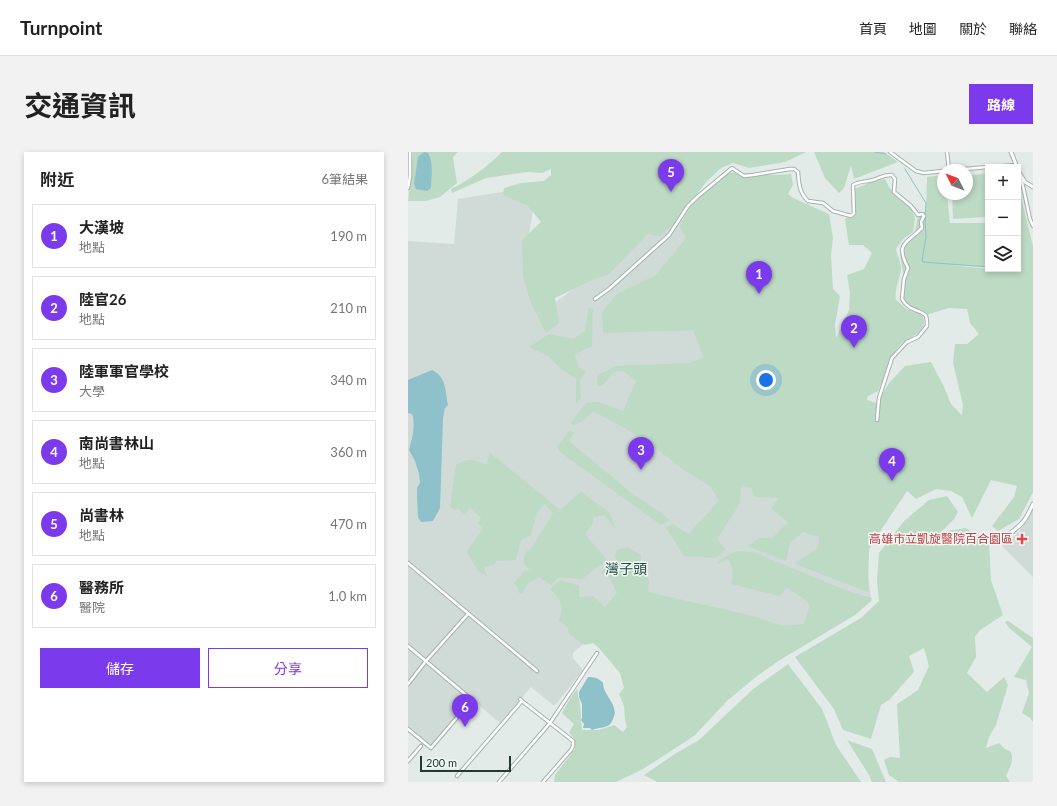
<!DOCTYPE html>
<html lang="zh-TW">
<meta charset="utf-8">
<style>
:root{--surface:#fff;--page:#f2f2f2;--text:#222;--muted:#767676;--line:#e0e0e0;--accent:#7c3aed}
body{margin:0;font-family:Lato,"Noto Sans TC",sans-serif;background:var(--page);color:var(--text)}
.controls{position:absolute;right:12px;top:12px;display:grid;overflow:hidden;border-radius:0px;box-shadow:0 2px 6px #0003}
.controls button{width:36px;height:36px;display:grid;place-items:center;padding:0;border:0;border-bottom:1px solid var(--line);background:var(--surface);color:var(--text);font:20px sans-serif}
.compass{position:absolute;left:529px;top:12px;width:36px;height:36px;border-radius:50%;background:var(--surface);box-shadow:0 2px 6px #0003;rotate:312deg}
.scale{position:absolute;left:12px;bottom:10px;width:91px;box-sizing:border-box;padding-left:4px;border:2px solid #233a34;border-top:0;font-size:11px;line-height:14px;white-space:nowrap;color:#233a34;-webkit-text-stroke:3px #f2f8f5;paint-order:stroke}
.you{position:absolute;left:358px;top:228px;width:14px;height:14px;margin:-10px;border:3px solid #fff;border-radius:50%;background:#1a73e8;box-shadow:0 0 0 6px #1a73e833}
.badge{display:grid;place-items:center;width:26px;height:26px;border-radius:50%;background:var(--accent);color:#fff;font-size:13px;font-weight:700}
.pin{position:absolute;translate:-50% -33px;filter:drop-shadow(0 1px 2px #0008)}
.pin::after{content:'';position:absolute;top:21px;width:14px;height:12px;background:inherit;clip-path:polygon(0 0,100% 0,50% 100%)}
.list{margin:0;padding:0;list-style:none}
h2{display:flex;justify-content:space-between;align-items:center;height:52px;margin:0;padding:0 16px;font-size:17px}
h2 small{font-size:13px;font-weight:400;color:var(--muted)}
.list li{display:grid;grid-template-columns:26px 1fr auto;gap:12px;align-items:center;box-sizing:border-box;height:64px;margin:0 8px 8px;padding:0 8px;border:1px solid var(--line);border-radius:0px}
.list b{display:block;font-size:15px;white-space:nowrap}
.list p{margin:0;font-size:13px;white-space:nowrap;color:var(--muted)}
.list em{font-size:13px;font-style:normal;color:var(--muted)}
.actions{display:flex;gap:8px;padding:12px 16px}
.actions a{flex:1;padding:9px 0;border:1px solid var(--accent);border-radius:0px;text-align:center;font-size:14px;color:var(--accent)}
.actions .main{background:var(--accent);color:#fff}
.icon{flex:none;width:22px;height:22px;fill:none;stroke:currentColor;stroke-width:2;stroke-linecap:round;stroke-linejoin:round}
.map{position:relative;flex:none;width:625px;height:630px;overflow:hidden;border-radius:0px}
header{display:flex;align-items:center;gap:24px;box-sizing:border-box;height:56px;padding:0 20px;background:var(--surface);border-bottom:1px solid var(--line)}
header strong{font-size:19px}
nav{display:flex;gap:22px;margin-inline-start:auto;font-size:14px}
.intro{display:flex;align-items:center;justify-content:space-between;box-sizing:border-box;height:96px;padding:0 24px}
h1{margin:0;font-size:28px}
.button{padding:10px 18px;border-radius:0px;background:var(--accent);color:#fff;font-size:14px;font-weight:700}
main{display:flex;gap:24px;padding:0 24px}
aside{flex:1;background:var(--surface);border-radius:0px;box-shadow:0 2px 6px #0003}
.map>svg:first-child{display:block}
.built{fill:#d0dad6}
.green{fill:#bddac5}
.water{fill:#8fc1cb}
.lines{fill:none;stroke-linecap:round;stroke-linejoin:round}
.stream{stroke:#8fc1cb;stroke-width:1}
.minor-casing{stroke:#a5b2ae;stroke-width:4.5}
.tertiary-casing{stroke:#a5b2ae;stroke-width:5}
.minor{stroke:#fff;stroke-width:2.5}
.tertiary{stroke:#fff;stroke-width:3}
.health-dot{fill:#e0444e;stroke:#f2f8f5;stroke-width:1.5}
.labels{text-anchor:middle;stroke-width:3;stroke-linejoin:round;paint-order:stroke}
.health-label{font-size:12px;fill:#be3a42;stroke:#f2f8f5;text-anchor:end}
.quarter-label{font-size:14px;fill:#214a40;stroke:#f2f8f5}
</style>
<header>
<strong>Turnpoint</strong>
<nav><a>首頁</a><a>地圖</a><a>關於</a><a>聯絡</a></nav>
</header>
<div class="intro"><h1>交通資訊</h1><a class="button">路線</a></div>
<main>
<aside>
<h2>附近<small>6筆結果</small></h2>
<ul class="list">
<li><span class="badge">1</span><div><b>大漢坡</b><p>地點</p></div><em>190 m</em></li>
<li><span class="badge">2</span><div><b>陸官26</b><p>地點</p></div><em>210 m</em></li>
<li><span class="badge">3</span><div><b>陸軍軍官學校</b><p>大學</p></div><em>340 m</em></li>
<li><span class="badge">4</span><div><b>南尚書林山</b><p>地點</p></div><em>360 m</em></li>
<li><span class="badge">5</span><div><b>尚書林</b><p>地點</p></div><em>470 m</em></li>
<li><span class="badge">6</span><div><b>醫務所</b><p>醫院</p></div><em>1.0 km</em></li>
</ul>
<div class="actions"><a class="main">儲存</a><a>分享</a></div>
</aside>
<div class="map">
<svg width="625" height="630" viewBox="0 0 625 630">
<rect width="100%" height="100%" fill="#e2ebe7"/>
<path class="built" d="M100,39l26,14 -9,51 26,50 30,-23 95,-81 28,19 168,300 -5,48 4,27 -3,8 -17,12 -30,16 -233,8 -15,13v5l10,12 -27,34 -3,1 -22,-18 -31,36 -26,-22 -43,50 -23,-19v-491l46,3 4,-45z
M625,356v69l-31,-31 17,-14z"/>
<path class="green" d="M5,0h45l-5,5 4,26 -17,14 -14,4h-18z
M94,0h304l-21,10 -36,6 -16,-5 -12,5 -15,14 -32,42 -14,12 -12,-2 -39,40 -17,6 -37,18 4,25 -13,10 -16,-32 -7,-25 -1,-36 19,-18 -13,-16 -25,-11 1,-7 17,-5 23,-2 7,-6v-6l-9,4 -15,-1 -41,6 -34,15 -1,-4c18,-9 36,-22 51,-37z
M406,0h70l14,10 -44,17 -3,-14 -7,23 -5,5 -14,-15z
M315,20l54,3 14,-1 2,11 -5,9 5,4 36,16 4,24 -2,18 2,33 7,7 -5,29 1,13 13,-28 1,-17 -3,-18 17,-6 8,-16 -9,-8h-14l-4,-26 11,-6 -1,-24 16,-7 14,-3 4,8 10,12 12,10 4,9 -2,14 -10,7 -7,10c1,7 5,13 5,19 -1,11 -7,21 -5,32 3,2 6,5 9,8 6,4 18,3 19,13 1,12 -16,17 -23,23 -11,12 -16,32 -23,47l-10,5 -1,4 9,3 14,-21 15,-16 26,-4 13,25 7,17 11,11 1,-10 -10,-42 2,-19h12l12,-10 -9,-11 -3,-14 -18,-1 -23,7 -23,-14 1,-24 -4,-22 2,-12 12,-8 5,-23h7l1,-35 16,-2v19h4l3,29h38v44l-40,-2 53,5 1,-1h16v-84l15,61v246l-14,27 -21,12 -6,-5 22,-29 3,-11 -26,-6 -19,38 -10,-21 -11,-6 -15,-2 -20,10 -9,-8 -30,45 -8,14 -1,42 -73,-28 23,-16 1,-11 -16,-5 -13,11 -4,18 -39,-15 13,-8h12l16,-16 -16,-13 6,-11 -23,-1 -4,-9 -10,-3 -1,18 -23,36 9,11 -11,8 -31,-2 -18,-28 7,-4 15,10 31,-33 -9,-15 -26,-16 -31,-24 -9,-5 -14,-10 -37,-20 -11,11 -9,3 -2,-2 15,-20 12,-1 25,9 13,-30 -13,-10 -9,1 -12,14h-5l1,-11 18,-9 73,-3 15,-6 -11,-27 -90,3 -1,-21 15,-18 39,-19 30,-37 -6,-12 12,-22z
M580,21v48l-3,-4 -32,2 -1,-25h15v-18z
M181,155l4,3 -1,36 -17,8 3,13 8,5 -6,8 1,18 -5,6v-25l-16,-11 -12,-12 -19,-9 20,-13 25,5 11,-9z
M161,279l5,1 -5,9 66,55 27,17 7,7 -8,5 -101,-73 -3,-5z
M81,300l71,58 21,-18 28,20 7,17 -12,-14 -10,2 -2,8 -7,9 22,26 -25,19 -23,-2 -8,8 -12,-8 -11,6 -6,11 -3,-1 -1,-5 -4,-5 11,-13 5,1 -7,-9 3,-10 7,-6 20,-33 -8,-9 -8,8 -6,23 -10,5 -5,20 -20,1 -2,4 -10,2 3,9 -9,-5 -11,-19 4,-7 12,-16 -5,-6 3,-5 -11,-10 -6,6 -6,-6 -3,2 -5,-3 6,-42c14,-8 17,-5 31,0z
M539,344l11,16 -4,7 -13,13 25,-4 23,14 2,38 12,35 -23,15 -5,7 1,20 -9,16 20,19 17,-15 4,8 -12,40 -7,12 -3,11 13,-5 6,6 5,2c5,8 0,16 -4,25l4,6h-111l-10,-7 -5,-15 6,-3 10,1 -3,-54 21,-14 11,-24 -5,-18 -15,8 5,16 -25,28 -8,5 -10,34 -28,-9 -9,-21 -39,-52 66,-39 18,-17 -2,-20 2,-28 25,-32 25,-21z
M220,395l13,8 -1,14 9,11 -1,12 101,23 34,11 21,-2 6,-19 -3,-4 -20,-13 -8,8 -48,-12c2,-10 3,-16 -3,-25l-11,5 2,-4 17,-9 17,1 95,39 24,7 -1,3 -16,14 -75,45 -23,16 -30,25 -33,35 -51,33 -27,13h-62l1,-7 20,-26v-9l-6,-8 5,-8 -12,-11 10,-18 6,-6c-1,7 2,11 2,17 1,8 1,16 2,24h17l15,-5 9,7 4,-5 -2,-7 -1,-14 -5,-12 5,-6 -4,-15 -22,-26 -5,-4 -8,2 -16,-11 -1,-6 -9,-8c6,-14 2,-21 -9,-31l11,-9 18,6v11l14,-1 12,11 12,-14 -9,-19 -7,-1 5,-5 7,5 4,-3 2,-6 -4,-7 2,-7z
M600,469l25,17v84l-3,-4 -8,-5 7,-20 -3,-13 -12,-3 18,-30 -23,-19 -4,-6z
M380,512l34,45 14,36 25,37h-204l-13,-7 31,-21 24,-14 53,-50z
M439,588l25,9 14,33h-14l-3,-7z"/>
<path class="water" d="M16,0l4,1c6,10 3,24 3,35l-4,3 -11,-2 -2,-5 4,-27z
M24,218c15,7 13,21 16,35l-3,3 -2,10 -3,90 -7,13 -12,1 -3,-5 -1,-20v-9l3,-5 -1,-9 -4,-13 -6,-11c3,-11 7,-26 3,-36l-4,-1v-33z
M180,525c6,0 11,1 15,6 0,13 17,22 10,36 -1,3 -3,6 -6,7 -4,2 -10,2 -15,4l-2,-2h-7l1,-4 -3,-4 1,-2v-14l-3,-7v-5z"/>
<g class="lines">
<path class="stream" d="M467,0l11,2
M497,17l21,34 -1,15 1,19 -4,24 1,1 65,5"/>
<defs>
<path id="minor" d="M482,0l26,19 8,2 19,-2
M539,0l2,18
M582,15l26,-2
M545,18l35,-3
M613,25l9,42 3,7
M0,36l2,-12v-24
M187,147l14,-10 60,-54 19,-29 8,-8 36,-30 12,8 9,-1 37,-6h4l4,3c1,12 1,20 10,29l15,2 10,8 18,5 3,-3 -1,-28c6,-4 13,-3 20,-5 7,-2 11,-6 19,-5l3,4 -1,13 17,14 7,9 4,-1 2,2 -3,6 1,6c-16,16 -27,15 -14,40l-4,11 -2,20c7,13 21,11 24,17 1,3 1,7 1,10l-9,11 -11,5 -15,16 -13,40 -2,22
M0,411l129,108
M0,494l64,54 -41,48 -23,-19
M0,532l18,-23 42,-47
M114,549l51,40v5l-2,4 -28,32
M0,609l13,-15
M49,624l65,-75 -2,-2
M91,630l51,-59 47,-70"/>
<path id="tertiary" d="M603,0l6,15
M610,19l7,11 8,5
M585,389c8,0 24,-12 29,-18 5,-5 8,-13 11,-19"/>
</defs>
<use href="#minor" class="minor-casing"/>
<use href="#tertiary" class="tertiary-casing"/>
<use href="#minor" class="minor"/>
<use href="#tertiary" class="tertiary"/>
</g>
<path class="health-dot" d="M612 381h4v4h4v4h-4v4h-4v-4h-4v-4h4z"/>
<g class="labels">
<g class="health-label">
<text x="605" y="391">高雄市立凱旋醫院百合園區</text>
</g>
<g class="quarter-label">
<text x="218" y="422">灣子頭</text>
</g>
</g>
</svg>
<div class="controls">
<button>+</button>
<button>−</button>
<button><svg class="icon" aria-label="layers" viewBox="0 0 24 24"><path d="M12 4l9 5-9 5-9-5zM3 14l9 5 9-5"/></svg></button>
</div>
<svg class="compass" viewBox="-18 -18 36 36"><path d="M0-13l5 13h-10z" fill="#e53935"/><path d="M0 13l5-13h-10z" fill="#767676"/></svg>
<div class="scale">200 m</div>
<div class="you"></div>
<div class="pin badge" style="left:351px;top:142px">1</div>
<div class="pin badge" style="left:446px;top:196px">2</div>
<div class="pin badge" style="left:233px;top:318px">3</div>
<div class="pin badge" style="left:484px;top:329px">4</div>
<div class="pin badge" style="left:263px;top:40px">5</div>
<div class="pin badge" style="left:57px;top:575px">6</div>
</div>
</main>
